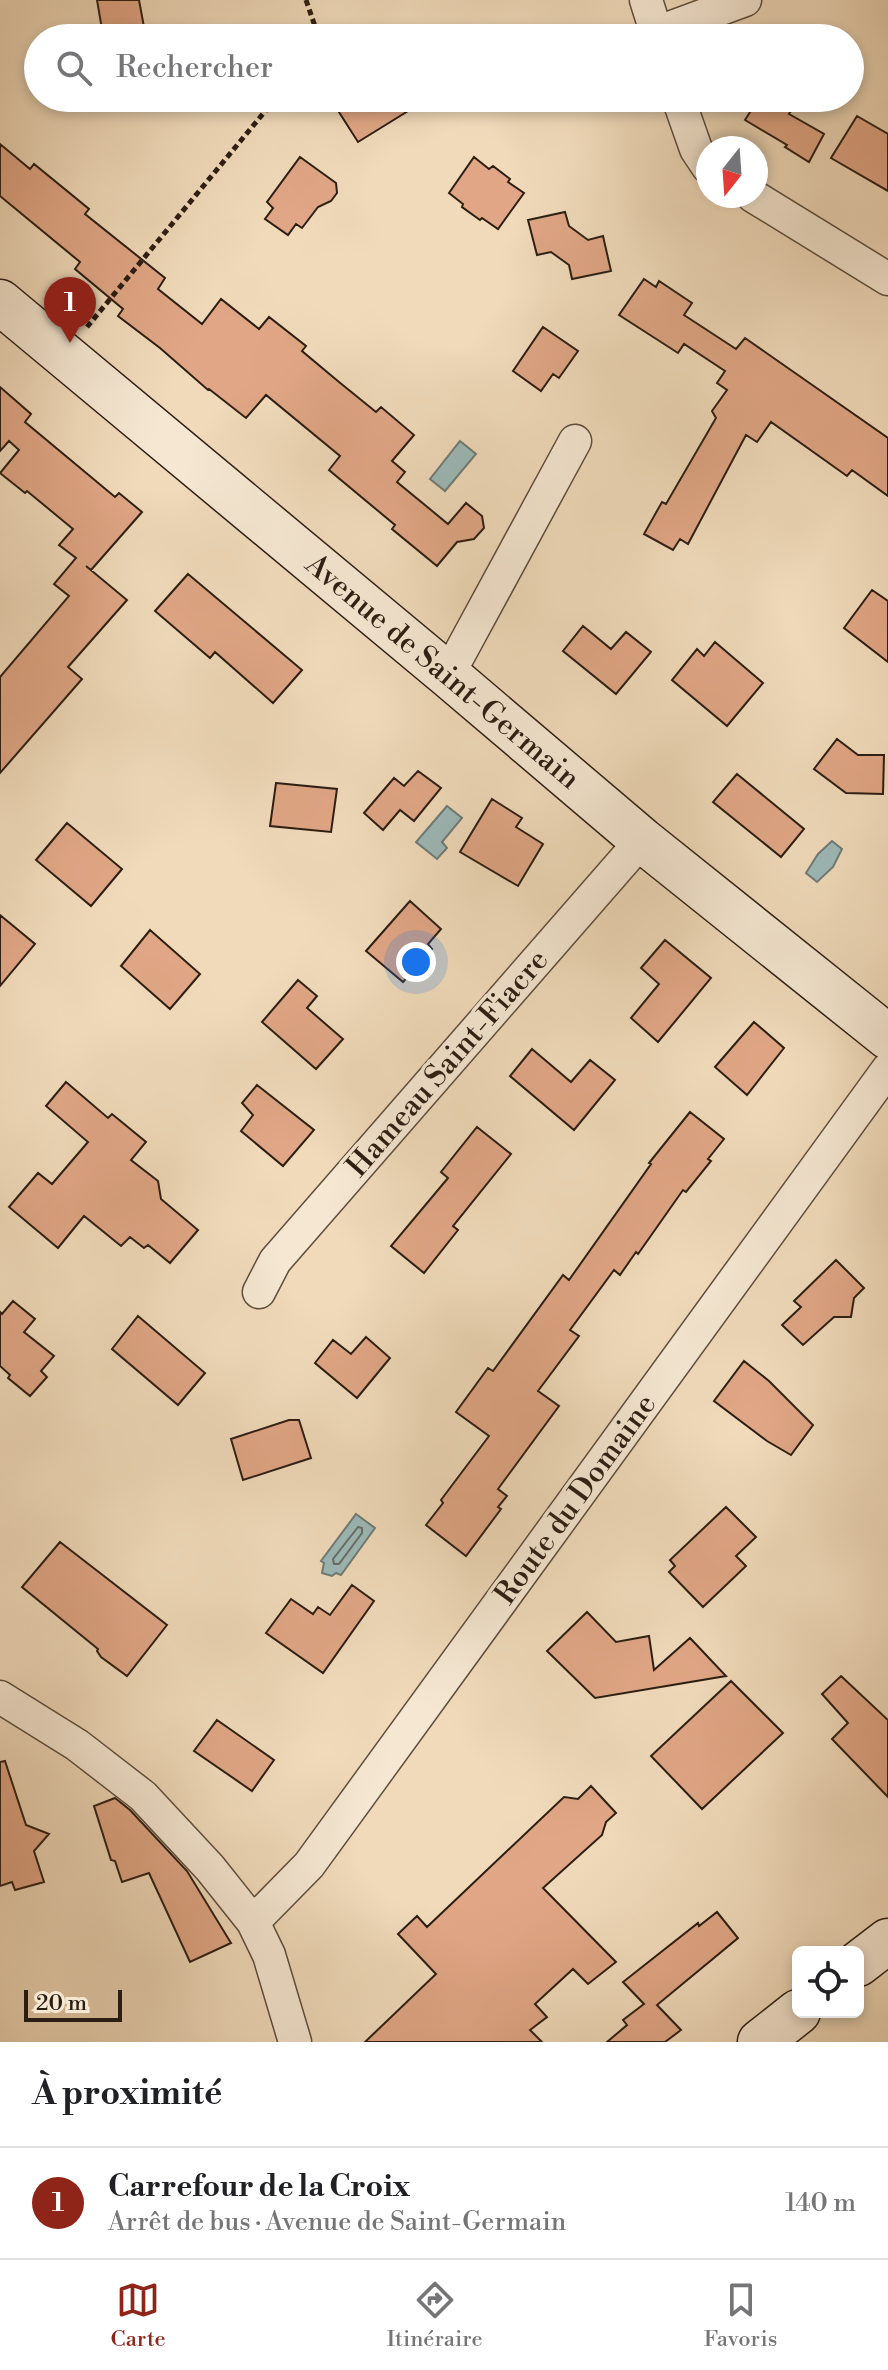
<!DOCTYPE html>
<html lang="fr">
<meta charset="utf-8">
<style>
:root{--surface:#fff;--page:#f2f2f2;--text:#202124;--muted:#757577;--line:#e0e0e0;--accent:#8f2418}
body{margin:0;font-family:"Libre Bodoni",serif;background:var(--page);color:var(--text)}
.controls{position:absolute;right:24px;bottom:24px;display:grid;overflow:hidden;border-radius:12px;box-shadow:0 4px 12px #0003}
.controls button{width:72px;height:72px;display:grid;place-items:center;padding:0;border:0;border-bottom:2px solid var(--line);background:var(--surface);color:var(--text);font:40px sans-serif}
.compass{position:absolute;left:696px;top:136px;width:72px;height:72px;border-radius:50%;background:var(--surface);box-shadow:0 4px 12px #0003;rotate:197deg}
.scale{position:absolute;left:24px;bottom:20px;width:98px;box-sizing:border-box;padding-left:8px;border:4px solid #2c1e13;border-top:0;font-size:22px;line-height:28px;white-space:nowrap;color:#2c1e13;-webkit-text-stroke:6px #f5e7d2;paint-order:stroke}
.you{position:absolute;left:416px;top:962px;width:28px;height:28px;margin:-20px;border:6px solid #fff;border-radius:50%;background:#1a73e8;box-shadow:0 0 0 12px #1a73e833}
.badge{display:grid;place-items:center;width:52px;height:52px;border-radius:50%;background:var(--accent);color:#fff;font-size:26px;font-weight:700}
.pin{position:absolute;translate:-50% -66px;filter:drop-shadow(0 2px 4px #0008)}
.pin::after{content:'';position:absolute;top:42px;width:28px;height:24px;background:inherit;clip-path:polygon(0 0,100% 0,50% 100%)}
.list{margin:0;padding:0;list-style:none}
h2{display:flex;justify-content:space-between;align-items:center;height:104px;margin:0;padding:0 32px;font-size:34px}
h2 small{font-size:26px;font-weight:400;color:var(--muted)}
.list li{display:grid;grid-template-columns:52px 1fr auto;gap:24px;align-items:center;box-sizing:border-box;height:112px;padding:0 32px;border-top:2px solid var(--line)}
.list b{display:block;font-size:30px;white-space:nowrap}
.list p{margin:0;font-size:26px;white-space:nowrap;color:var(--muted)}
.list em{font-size:26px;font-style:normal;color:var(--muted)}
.icon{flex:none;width:44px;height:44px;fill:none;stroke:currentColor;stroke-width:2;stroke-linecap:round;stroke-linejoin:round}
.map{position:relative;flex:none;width:888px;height:2042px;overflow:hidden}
.search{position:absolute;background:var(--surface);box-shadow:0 4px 12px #0003;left:24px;right:24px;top:24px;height:88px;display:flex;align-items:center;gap:20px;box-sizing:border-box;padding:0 28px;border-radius:44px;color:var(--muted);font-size:30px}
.sheet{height:216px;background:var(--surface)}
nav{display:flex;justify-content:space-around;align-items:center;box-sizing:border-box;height:112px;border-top:2px solid var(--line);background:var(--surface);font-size:22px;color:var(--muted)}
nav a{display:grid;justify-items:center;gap:4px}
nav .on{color:var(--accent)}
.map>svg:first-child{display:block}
.water{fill:#9cb9b8;stroke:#6f7b76;stroke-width:2}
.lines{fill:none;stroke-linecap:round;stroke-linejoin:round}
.shore{stroke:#646c66;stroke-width:2}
.building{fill:#e0a685;stroke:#2c1e13;stroke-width:2}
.street-casing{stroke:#5d4d3d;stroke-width:35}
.secondary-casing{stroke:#2c1e13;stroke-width:47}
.path{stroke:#2c1e13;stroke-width:5;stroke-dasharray:6 4;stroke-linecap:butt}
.street{stroke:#f5e7d2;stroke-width:32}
.secondary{stroke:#f5e7d2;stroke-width:44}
.labels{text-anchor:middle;stroke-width:7;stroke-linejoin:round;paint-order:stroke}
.street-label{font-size:30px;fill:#2c1e13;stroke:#f5e7d2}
</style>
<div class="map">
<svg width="888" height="2042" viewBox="0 0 888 2042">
<rect width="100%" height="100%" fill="#f0daba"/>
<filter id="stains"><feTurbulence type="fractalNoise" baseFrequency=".0025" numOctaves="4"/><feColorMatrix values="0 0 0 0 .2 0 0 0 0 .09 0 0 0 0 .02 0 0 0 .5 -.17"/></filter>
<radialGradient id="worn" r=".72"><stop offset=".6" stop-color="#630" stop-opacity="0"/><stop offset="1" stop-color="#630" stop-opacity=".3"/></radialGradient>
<path class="water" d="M460,441l16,13 -31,37 -15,-12z
M447,806l15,12 -20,24 5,6 -10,11 -21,-17z
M832,841l10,8 -9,18 -16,15 -11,-9 12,-19z
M356,1514l19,14 -34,47 -5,-2 -4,3 -10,-3 2,-10 -3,-2z"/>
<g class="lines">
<path class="shore" d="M358,1527l4,1v5l-23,31h-5l-1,-5z"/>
</g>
<path class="building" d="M97,0h42l5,27 -41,8z
M330,98h99l-71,44z
M759,98h40l-10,16 35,20 -15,28 -24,-15 2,-2 -42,-25z
M857,116l31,18v57l-57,-33z
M0,144l30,25 4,-5 55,45 -4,5 80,64 -7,11 44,35 19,-25 38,30 10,-12 37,29 -4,5 37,31 37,30 5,-5 33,28 -22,26 13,11 -8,10 51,42 18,-21 16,13 2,12 -10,11 -17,3 -20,24 -45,-37 3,-4 -66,-55 11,-14 -74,-61 -20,23 -37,-29 -1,1 -48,-42 -42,-32 5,-7 -48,-40 5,-7 -80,-66z
M300,157l36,26 1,10 -6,8 -13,6 -16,21 -6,-4 -8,11 -23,-16 8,-11 -6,-6z
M474,157l15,12 4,-3 17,13 -2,3 16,11 -26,36 -16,-11 -2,2 -18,-13 1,-3 -14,-11z
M565,212l4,14 19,14 15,-4 8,35 -39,8 -3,-14 -18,-13 -14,3 -9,-35z
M644,279l12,8 3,-6 33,22 -8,12 52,34 9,-11 143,100v58l-36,-26 -5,6 -76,-54 -14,20 -11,-7 -58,109 -8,-5 -7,11 -29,-16 18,-32 4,2 50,-86 -4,-7 15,-21 -10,-7 8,-12 -41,-27 -6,9 -59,-38z
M543,327l35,24 -19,27 -6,-4 -12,17 -28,-20z
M0,387l31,27 -6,8 90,75 4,-4 23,19 -51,58 -5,-4 41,34 -59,67 14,12 -82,94v-96l69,-81 -15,-12 22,-26 -17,-13 14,-16 -46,-38 -2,2 -25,-20 19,-23 -10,-9 -9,10z
M188,574l114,96 -29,33 -58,-51 -5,6 -55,-47z
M872,590l16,11v61l-44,-34z
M583,626l28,23 15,-17 25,20 -35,42 -53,-43z
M715,642l48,41 -36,43 -55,-46 25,-31 7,7z
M837,739l21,16h26l-1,39 -37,-1 -32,-24z
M418,771l23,17 -27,33 -14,-11 -17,20 -19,-17 30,-35 10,8z
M737,774l67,55 -23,28 -68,-55z
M276,783l61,6 -6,43 -61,-6z
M492,799l30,19 -6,9 27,17 -25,42 -58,-34z
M67,823l55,46 -31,37 -55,-46z
M410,901l31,28 -13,15 4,5 -29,33 -37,-31z
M0,915l35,29 -35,42z
M150,930l50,44 -30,35 -49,-43z
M665,940l46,38 -53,64 -27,-24 28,-34 -18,-16z
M298,980l19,16 -10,12 36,31 -27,30 -54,-47z
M754,1022l30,26 -37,47 -32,-28z
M532,1049l39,33 19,-22 25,20 -41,50 -64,-54z
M66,1082l42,36 4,-4 34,28 -15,18 27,21 3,18 37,31 -28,33 -22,-18 -4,3 -14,-11 -9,9 -37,-30 -26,32 -49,-41 29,-34 14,11 36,-42 -42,-36z
M257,1085l57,45 -31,36 -42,-35 12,-16 -11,-12z
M690,1112l34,27 -16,20 3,2 -25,31 -3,-2 -45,64 -2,-2 -16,23 -6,-5 -44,60 9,6 -41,55 21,15 -61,83 9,7 -9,11 3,2 -35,47 -40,-31 17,-22 -2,-3 48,-64 -33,-24 32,-44 5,3 70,-96 6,5 82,-116 -2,-1z
M477,1127l34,27 -58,72 5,4 -34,43 -33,-27 57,-68 -7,-6z
M836,1260l28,28 -10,10 -3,19h-17l-31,28 -21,-20 19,-18 -7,-6z
M13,1301l22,18 -11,13 30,24 -13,15 6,6 -17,19 -22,-18 2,-3 -10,-9v-54l2,2z
M138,1316l67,57 -27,32 -66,-56z
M366,1337l24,21 -33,40 -42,-35 18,-23 18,14z
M744,1361l25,20 44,44 -22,30 -24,-14 -53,-40z
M289,1420h10l12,38 -68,22 -12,-41z
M726,1507l30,30 -20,19 10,10 -43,41 -34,-35 6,-6 -5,-6z
M60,1542l107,83 -40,51 -26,-19 -4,-6 1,-2 -76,-62z
M352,1585l22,16 -51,72 -57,-40 25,-34 22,15 5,-7 12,8z
M587,1612l29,30 33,-6 5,34 36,-32 36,38 -131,22 -48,-47z
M841,1676l47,44v77l-56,-58 16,-16 -26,-29z
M731,1681l52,52 -81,76 -51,-53z
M217,1720l57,40 -22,31 -58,-40z
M5,1761l21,64 23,9 -15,17 10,31 -29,8 -3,-8 -12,4v-124z
M591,1786l25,27 -10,9 -4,13 -59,53 73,74 -28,22 -15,-15 -38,35 12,13 -17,13 12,12h-177l71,-68 -38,-40 19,-18 10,11 137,-130 14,2z
M115,1798l15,12 57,61 44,72 -41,19 -41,-89 -27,9 -7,-21 -4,-1 -17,-54z
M717,1912l21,26 -81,67 24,25 -16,12h-58l20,-17 -4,-5 21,-16 -21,-22 75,-59 1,3z"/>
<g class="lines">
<defs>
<path id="street" d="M646,0l12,38
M656,33l89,-33
M678,98l18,51 12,18
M753,196l135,83
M448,675l127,-234
M259,1292l16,-31 367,-421
M0,1697l77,48 66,51 67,72 43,54 16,33 26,87
M253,1922l56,-57 579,-796"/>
<path id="secondary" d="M0,302l448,373 194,165 246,197
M858,1964l30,-23
M760,2042l38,-30"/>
</defs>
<use href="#street" class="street-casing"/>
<use href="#secondary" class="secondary-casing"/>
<path class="path" d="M306,0l13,38
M87,327l189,-229"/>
<use href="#street" class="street"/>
<use href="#secondary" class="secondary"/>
</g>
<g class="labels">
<g class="street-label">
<text transform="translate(443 671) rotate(40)" y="10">Avenue de Saint-Germain</text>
<text transform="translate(447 1063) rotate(-49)" y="10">Hameau Saint-Fiacre</text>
<text transform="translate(575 1499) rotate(-54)" y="10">Route du Domaine</text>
</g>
</g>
<rect width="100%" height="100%" filter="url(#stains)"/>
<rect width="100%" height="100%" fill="url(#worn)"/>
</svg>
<div class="controls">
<button><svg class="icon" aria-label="locate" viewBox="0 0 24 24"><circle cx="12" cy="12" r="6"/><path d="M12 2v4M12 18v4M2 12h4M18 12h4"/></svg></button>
</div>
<svg class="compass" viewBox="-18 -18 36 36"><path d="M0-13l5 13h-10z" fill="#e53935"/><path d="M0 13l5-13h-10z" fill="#757577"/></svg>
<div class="scale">20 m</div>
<div class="you"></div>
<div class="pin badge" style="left:70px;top:343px">1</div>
<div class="search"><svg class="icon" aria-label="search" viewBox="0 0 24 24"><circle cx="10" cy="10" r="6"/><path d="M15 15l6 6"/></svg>Rechercher</div>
</div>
<section class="sheet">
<h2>À proximité<small></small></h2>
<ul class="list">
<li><span class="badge">1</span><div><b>Carrefour de la Croix</b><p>Arrêt de bus · Avenue de Saint-Germain</p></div><em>140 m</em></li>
</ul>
</section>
<nav>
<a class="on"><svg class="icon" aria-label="map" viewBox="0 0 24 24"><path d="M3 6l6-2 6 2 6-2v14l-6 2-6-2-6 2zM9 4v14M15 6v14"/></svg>Carte</a>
<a><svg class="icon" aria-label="directions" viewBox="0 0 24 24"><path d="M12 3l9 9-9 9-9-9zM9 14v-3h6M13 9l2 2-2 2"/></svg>Itinéraire</a>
<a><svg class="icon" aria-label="saved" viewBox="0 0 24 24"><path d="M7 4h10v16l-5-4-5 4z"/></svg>Favoris</a>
</nav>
